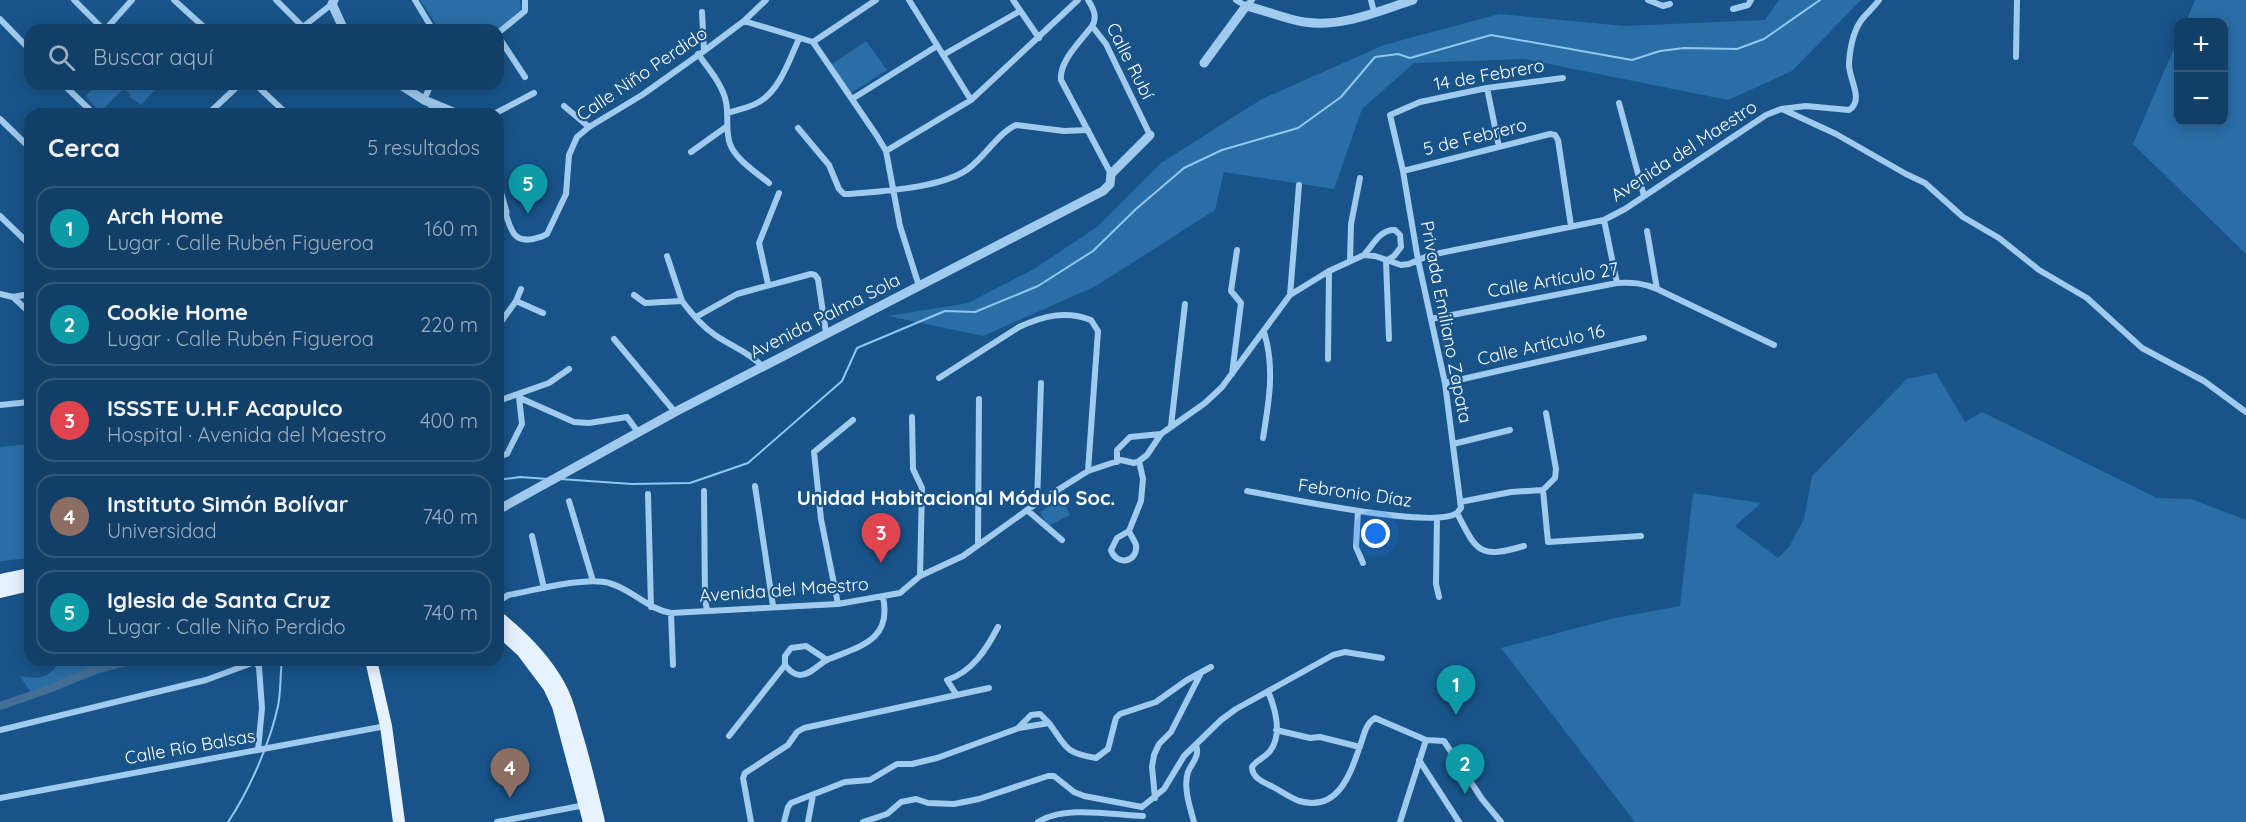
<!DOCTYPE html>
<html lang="es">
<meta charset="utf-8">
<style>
:root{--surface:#123f67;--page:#1b466d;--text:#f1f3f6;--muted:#9cafc0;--line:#31587b;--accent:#d6ab8b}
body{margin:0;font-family:Quicksand,sans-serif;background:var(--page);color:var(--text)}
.controls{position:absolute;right:18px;top:18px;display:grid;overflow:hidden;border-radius:12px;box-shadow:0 3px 15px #0003}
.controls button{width:54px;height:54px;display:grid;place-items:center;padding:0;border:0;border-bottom:2px solid var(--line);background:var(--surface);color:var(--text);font:30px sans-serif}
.you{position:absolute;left:1376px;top:534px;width:21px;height:21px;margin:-15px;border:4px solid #fff;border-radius:50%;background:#1a73e8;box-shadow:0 0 0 9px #1a73e833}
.badge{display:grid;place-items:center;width:39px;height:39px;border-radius:50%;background:var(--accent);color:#fff;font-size:20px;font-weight:700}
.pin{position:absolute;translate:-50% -50px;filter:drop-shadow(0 2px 3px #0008)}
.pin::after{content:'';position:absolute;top:32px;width:21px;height:18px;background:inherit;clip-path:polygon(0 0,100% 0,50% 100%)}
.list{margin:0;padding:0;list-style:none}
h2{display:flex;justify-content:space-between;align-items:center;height:78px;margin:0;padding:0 24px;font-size:26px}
h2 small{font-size:20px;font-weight:400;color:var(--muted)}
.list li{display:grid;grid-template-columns:39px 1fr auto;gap:18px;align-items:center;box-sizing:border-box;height:84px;margin:0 12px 12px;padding:0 12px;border:2px solid var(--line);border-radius:18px}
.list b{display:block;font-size:22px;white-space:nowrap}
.list p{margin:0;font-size:20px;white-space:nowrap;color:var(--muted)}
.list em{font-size:20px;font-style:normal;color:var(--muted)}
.icon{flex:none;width:33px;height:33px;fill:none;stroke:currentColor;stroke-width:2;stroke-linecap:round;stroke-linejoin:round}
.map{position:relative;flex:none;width:2246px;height:822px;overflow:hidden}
.search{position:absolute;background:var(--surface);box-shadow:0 3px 15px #0003;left:24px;top:24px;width:480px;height:66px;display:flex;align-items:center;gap:15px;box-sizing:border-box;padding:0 21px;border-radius:18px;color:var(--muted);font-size:22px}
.panel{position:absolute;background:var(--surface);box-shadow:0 3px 15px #0003;left:24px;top:108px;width:480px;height:558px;border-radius:18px}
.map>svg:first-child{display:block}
.green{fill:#2a6ea7}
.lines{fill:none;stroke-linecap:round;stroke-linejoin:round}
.stream{stroke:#92c7f0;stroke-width:2}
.canal{stroke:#436f96;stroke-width:8}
.minor{stroke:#a0caee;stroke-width:6}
.tertiary{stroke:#a0caee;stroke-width:9}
.primary{stroke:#e7f2ff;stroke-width:12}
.labels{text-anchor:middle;stroke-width:4.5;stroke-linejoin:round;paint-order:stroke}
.street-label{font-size:18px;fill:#fff;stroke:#185489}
.neighbourhood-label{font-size:20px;font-weight:bold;fill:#fff;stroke:#185489}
</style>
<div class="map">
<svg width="2246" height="822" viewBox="0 0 2246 822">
<rect width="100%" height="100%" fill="#185489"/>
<path class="green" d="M420,0h100l1,10 -23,20h-58z
M1779,0h82l-69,71 -64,29 -204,-41 -110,4 -52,46 -28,80 -110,-17 -9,38 -119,76 -113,50 -95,-20 80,-13 66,-34 63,-42 64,-64 101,-64 122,-54 115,-31 125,12 141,-6z
M2195,0h51v254l-113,-110 45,-105v83h46v-100h-38z
M866,41l21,29 -36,23 -20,-28z
M92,84h60l5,4 -16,17 -12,-9 2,-1 -5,-5 -5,1 -21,22 -14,-17 8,-9z
M1936,373l29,49 17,-10 175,86 34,1 55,21v302h-611l-134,-174 114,-30 65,-12 13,-113 68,10 -26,23 43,32 11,-11 15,-28 8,-43 95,-97z
M30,444v114l-30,3v-114z
M1062,498l8,17 -22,11 -8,-14z
M61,660h85l-46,13 -46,18 -23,2 -11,-17c22,4 28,2 41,-16z"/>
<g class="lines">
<path class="stream" d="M560,479l72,5 58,-1 58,-20 94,-82 15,-33 88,-37 30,1 63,-26 55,-35 43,-42 48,-41 38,-18 76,-22 43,-31 34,-40 23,-3 12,4 81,-23 141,25 28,-9 24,-3 53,1 27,-10 56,-39
M498,480l22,-3 28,2
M228,822c21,-31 42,-79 50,-116 3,-14 2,-31 4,-46"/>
<path class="canal" d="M0,706l49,-17 49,-21 39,-8"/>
<path class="minor" d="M74,0l30,30
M174,0l31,28
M276,0l27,27
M415,0l18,30
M909,0l62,100
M1013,0l26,38
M1088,0c5,8 10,17 4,26l14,18 44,91
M1236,0l10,6 6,-6
M1371,0l3,12
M1648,0l15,6 7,-2
M1733,9l15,-4 3,-5
M702,12l2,39
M0,19l30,31
M744,21l69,21 64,94 9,15 14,75 19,60
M1092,26c-11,15 -33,35 -31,54l50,94
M105,30l27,-30
M299,30l33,-26
M498,33l27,-22v-11
M498,36l27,41
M813,42l63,-42
M698,54c10,14 25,31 28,48 3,14 -1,28 4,42 6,16 27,29 39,39
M943,55l77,-44
M2016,57l1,-57
M63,84l31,30
M255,84l32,30
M1487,88l12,59
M852,99l85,-53
M424,100l7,-16
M1619,103l25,93
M564,106l25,21
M1782,109l54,25 70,40 19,9 38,34 36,21 40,32 48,28 55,50 62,33 42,31
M727,113c10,-3 22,-5 32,-11 21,-12 30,-42 40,-63
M208,114l32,-30
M427,114l8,-10
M494,114l40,-21
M0,119l30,29
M798,128l31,37 10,24 5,5h6c33,-3 92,-6 118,-25 17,-12 29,-35 48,-44l48,6 24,-1
M886,151l85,-51 107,-100
M691,152l35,-25
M1403,171l147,-37 5,1 3,5 13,86
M505,212c6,16 7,31 28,27 5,-1 9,-2 14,-5l19,-40 3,-39 8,-18 12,-10 53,-32 62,-44 40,-30 22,-21
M0,216l30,29
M1604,220l13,63
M1647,231l10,58
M1364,255c9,-10 16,-26 31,-25l5,5 1,12 -7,9 -8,5 3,78
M667,256l15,45c9,12 21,26 33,34 16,11 34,17 47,31
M1350,261l1,-37 9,-46
M768,284l-9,-41 20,-50
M0,294l13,3 17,-3
M634,295l11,8 37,-2
M1290,295l9,-110
M13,297l17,16
M516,301l27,12
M696,317l41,-23 74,-20 4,1 3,4 8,54
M1431,319l186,-36c15,-1 26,0 40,6l117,56
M498,326l18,-25 5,-12
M614,339l61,73
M1328,359l1,-88
M1232,374l9,-71 -10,-12 6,-41
M939,378l80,-51c24,-11 47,-17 72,-7l7,11 -10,140
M1445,383l199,-45
M520,398l54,24 15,1 38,-6 11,15
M498,401l51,-18 20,-14
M0,405l30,-3
M912,417l1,52 9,19 -2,88
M1171,426l14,-122
M1263,438c6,-36 12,-71 1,-106
M1453,444l57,-14
M498,457l9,-3 15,-30 -3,-27
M1117,462v-12l13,-13 31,-3
M755,486l18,120
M1543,490l5,52 93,-6
M704,491l1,109 2,10
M1247,491c36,6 186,39 210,22
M648,494l3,113
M569,501l24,80
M1460,502l51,-10 32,-2 12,-12 1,-9 -10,-56
M1037,503l4,-120
M1027,510l35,30
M1358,511l-2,36 7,16
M1457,513l4,-5 -16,-125 -27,-123 -15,-89 -13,-56 30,-13 67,-14 76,-10
M1457,513c20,39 22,46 67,33
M1437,518l-1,66 3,13
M1129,531c2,5 6,10 7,14 2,18 -20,21 -25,5l6,-12 12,-7 12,-30 2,-22 -4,-18
M532,536l12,52
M978,545l1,-146
M498,602l10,-7c24,-4 78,-19 101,-12 23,6 38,26 62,30l167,-9 62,-11 20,-17 43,-20 74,-53 51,-32 33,-11 13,3 5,-2 8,-6 14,-21 44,-31 17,-16 68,-92 39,-24 35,-16 11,1 26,9 8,-1 21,-9 174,-35 21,-11 141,-94 15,-6 25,-3 43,4c16,-10 -1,-32 0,-47 1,-15 5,-34 14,-45 5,-6 11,-11 16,-18
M838,604l-17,-85 -7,-67 39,-32
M671,613l2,52
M785,665c4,5 9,10 15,10 11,0 19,-12 29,-16 32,-13 63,-19 54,-62
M1268,691c7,17 15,43 2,60 -5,7 -14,9 -18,16 0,12 14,16 23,21 7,4 16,10 24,13 39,11 51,-26 61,-55 4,-10 5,-22 15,-28l51,22 18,1 38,58 19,23
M956,694l-9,-14c25,-8 39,-30 51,-53
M1019,727l12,-12 9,-1 9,9
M0,730l206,-50 46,-17h4l3,4 3,41 -4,42
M1276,730l34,8 10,-1 40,10
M729,736l56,-71v-9l6,-8 15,-2 21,14
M1419,760l40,62
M0,798l386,-72
M1155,798l-3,-31 2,-12 5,-11 12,-12 29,-57
M1142,807l22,-18 20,-33 37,-36 15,-11 97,-54 12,-3 37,6
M497,822l88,-17
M751,822l-8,-44 2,-5 43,-28 9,-13 7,-4 185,-40
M784,822l4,-15 3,-4 54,-21 25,-2 27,-16h15l25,-6 82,-30 30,-5c18,25 16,30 47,35l12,-9 8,-31 4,-4 36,-12 31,-22 24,-13
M808,822l5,-27
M863,822l24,-8 14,-12 15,-3 12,4 26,1 25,-5 69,-23h6l20,16 10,4 58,11
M1038,822c27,-17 74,-7 105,-6
M1194,822c-4,-14 -11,-35 -6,-50 4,-10 12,-15 8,-27
M1400,822l26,-82"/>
<path class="tertiary" d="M334,0l-2,4 12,26
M1204,63l42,-57c19,4 39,13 58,16 37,6 74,-11 109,-22
M399,84l25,16 34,14
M498,188l7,24 -7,4
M498,510l177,-98 428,-221 7,-7 1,-10 39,-39"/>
<path class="primary" d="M0,580l30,-6
M0,592l30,-7
M498,617c24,19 46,41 61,68 9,15 12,31 17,48 9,29 16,59 23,89
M498,629l24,22 27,36 9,19 31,116
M371,660l15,66 13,96"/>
</g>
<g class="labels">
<g class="street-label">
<text transform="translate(1130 61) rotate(63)" y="6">Calle Rubí</text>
<text transform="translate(642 74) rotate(-34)" y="6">Calle Niño Perdido</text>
<text transform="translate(1489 75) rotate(-10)" y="6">14 de Febrero</text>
<text transform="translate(1475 137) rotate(-14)" y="6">5 de Febrero</text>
<text transform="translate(1684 151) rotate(-33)" y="6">Avenida del Maestro</text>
<text transform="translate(1553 280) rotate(-10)" y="6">Calle Artículo 27</text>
<text transform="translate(825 316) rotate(-27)" y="6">Avenida Palma Sola</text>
<text transform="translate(1446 322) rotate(79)" y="6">Privada Emiliano Zapata</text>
<text transform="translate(1541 345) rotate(-13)" y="6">Calle Artículo 16</text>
<text transform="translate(1355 493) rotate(8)" y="6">Febronio Díaz</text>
<text transform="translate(784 590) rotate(-4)" y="6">Avenida del Maestro</text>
<text transform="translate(190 747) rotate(-10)" y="6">Calle Río Balsas</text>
</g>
<g class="neighbourhood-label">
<text x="956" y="505">Unidad Habitacional Módulo Soc.</text>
</g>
</g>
</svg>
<div class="controls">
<button>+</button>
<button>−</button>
</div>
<div class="you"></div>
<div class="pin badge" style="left:1456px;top:715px;background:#0f9aa8">1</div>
<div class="pin badge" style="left:1465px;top:794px;background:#0f9aa8">2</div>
<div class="pin badge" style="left:881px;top:563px;background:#e0444e">3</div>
<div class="pin badge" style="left:510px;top:798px;background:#8d6e63">4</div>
<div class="pin badge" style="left:528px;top:214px;background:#0f9aa8">5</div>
<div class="search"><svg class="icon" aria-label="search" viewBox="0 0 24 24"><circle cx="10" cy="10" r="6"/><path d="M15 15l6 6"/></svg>Buscar aquí</div>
<section class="panel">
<h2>Cerca<small>5 resultados</small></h2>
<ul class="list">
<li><span class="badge" style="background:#0f9aa8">1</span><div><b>Arch Home</b><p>Lugar · Calle Rubén Figueroa</p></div><em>160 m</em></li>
<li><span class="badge" style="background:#0f9aa8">2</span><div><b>Cookie Home</b><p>Lugar · Calle Rubén Figueroa</p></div><em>220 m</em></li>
<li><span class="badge" style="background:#e0444e">3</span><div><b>ISSSTE U.H.F Acapulco</b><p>Hospital · Avenida del Maestro</p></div><em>400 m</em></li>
<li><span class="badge" style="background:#8d6e63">4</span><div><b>Instituto Simón Bolívar</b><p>Universidad</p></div><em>740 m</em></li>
<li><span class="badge" style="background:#0f9aa8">5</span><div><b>Iglesia de Santa Cruz</b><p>Lugar · Calle Niño Perdido</p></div><em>740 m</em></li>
</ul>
</section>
</div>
